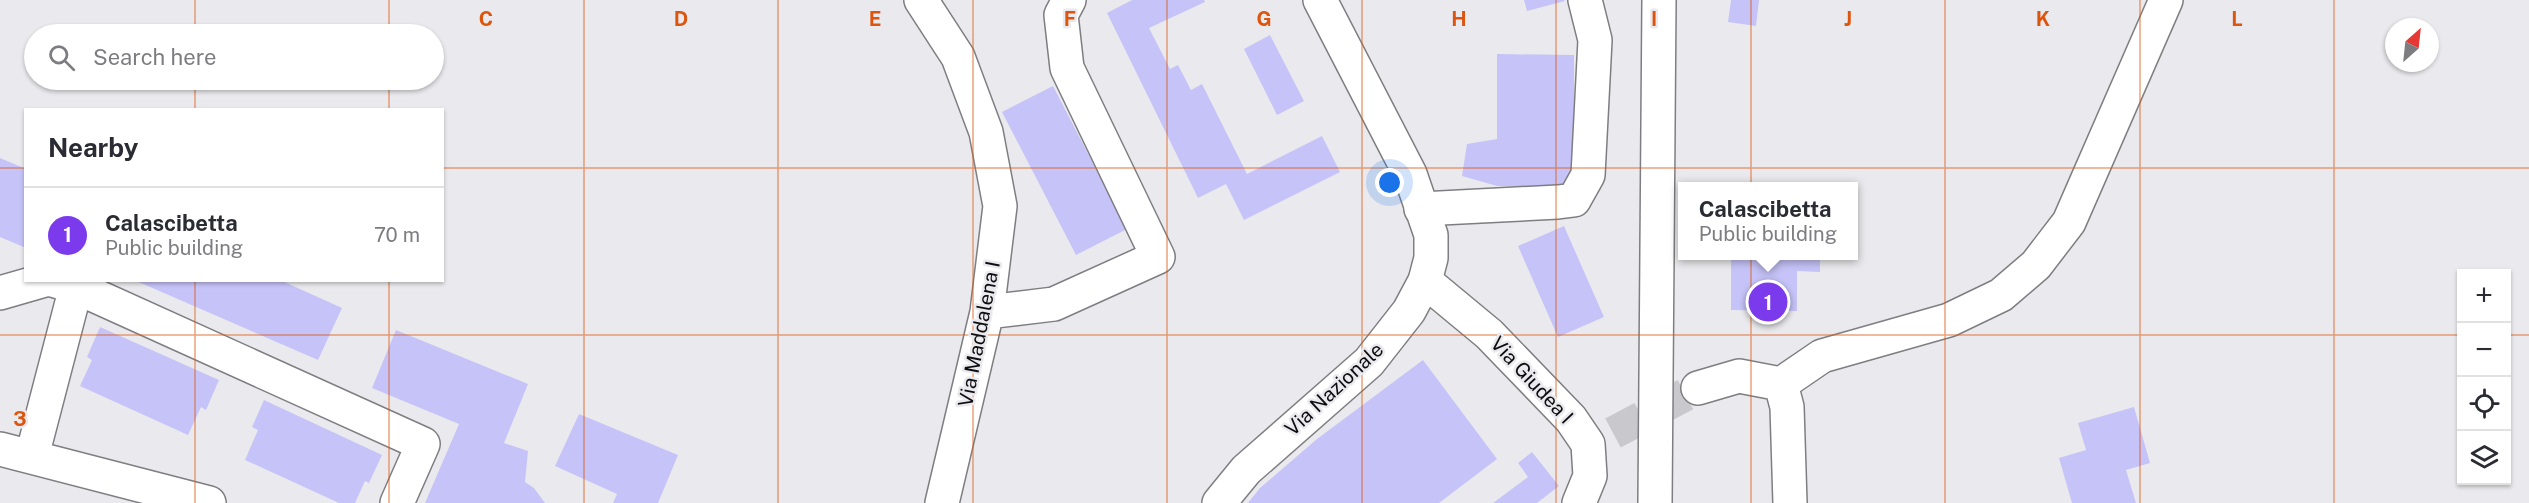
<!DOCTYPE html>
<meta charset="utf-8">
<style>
:root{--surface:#fff;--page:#f7f7f7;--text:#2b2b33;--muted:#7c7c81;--line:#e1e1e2;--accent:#7c3aed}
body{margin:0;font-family:"Public Sans",sans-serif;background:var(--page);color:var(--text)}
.controls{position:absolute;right:18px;bottom:18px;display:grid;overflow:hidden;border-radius:0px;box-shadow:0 2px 4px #0004}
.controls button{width:54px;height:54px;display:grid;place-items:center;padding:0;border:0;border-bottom:2px solid var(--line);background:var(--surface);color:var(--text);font:30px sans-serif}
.compass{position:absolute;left:2385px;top:18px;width:54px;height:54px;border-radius:50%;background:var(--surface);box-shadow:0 2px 4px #0004;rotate:27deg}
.you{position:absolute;left:1390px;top:183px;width:21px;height:21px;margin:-15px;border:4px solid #fff;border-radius:50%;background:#1a73e8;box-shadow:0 0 0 9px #1a73e833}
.badge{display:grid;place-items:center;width:39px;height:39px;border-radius:50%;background:var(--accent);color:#fff;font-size:20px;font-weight:700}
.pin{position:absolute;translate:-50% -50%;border:3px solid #fff;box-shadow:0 2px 6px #0006}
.popup{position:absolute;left:1678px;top:182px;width:180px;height:78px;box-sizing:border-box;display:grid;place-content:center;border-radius:0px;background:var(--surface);filter:drop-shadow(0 2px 4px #0005);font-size:20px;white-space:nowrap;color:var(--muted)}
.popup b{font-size:22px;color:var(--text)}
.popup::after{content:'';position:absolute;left:50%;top:100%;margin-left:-12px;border:12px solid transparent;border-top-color:var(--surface)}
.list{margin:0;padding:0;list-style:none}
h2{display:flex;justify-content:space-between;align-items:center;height:78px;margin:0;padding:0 24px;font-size:26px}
h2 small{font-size:20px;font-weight:400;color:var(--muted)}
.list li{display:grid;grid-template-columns:39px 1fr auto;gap:18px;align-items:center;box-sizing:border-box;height:96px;padding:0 24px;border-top:2px solid var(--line)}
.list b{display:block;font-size:22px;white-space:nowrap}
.list p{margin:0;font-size:20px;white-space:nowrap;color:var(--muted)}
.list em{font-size:20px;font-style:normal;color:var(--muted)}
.icon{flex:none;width:33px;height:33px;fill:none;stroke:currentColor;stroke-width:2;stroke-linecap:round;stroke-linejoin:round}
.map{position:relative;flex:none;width:2529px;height:503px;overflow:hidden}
.search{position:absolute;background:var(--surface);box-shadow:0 2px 4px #0004;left:24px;top:24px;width:420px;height:66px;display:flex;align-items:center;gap:15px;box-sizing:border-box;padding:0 21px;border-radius:33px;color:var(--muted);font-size:22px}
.panel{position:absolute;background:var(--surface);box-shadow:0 2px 4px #0004;left:24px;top:108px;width:420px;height:174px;border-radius:0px}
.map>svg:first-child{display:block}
.building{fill:#c6c3f8}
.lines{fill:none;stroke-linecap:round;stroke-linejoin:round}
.minor-tunnel{stroke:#c9c9cd;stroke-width:33;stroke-dasharray:33 16;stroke-linecap:butt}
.minor-casing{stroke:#7e7e82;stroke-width:36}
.major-casing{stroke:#7e7e82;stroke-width:36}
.minor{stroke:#fff;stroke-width:33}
.major{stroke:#fff;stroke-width:33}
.grid{fill:none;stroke:#dd550c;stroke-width:1.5;stroke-opacity:0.55}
.labels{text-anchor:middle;stroke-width:5;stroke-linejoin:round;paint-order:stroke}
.street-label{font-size:20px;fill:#0d0d0f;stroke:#eaeaee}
.grid-label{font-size:20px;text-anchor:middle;font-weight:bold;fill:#dd550c;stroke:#eaeaee;stroke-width:5;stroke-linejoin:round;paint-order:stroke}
</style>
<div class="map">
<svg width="2529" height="503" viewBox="0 0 2529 503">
<rect width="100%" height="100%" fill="#eaeaee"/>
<path class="building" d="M1132,0h72l1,2 -56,26 21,41 8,-4 13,25 11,-6 45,90 75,-38 18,36 -96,48 -18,-36 -28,14 -91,-185z
M1524,0h40l1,1 -38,10z
M1731,0h28l-3,26 -28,-4z
M1270,35l34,66 -27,14 -33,-66z
M1497,54l77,1v132l-77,-1 -35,-10 5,-32 30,-5z
M1053,86l74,143 -51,26 -74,-143z
M0,158l26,11v79l-26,-11z
M1564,226l40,91 -46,20 -40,-91z
M1731,256h89v16l-23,-1v40l-66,-1z
M134,280h146l62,28 -24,52z
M100,327l119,53 -13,30 -5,-3 -13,28 -108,-49 12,-26 -5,-3z
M396,330l132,54 -24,59 24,8 -3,31 9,6 11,15h-120l34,-79 -87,-36z
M1423,360l74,99 -58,44h-191l12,-15 57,-49z
M264,400l118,55 -13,28 -4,-2 -10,22h-16l-94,-43 13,-30 -6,-3z
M2134,407l16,56 -24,7 10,33h-64l-13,-45 27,-8 -8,-27z
M579,414l99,41 -20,48h-45l4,-9 -62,-28z
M1532,452l27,34 -22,17h-44l35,-26 -10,-14z"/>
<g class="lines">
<path class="minor-tunnel" d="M1613,433l85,-45"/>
<defs>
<path id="minor" d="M921,0l37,57 28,75 14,74 -13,106 -45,191
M1421,209l137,-7 16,-2 14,-25 7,-135 -10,-40
M52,280l24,7 347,157 -26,59
M1425,281l64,53 82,85 17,25 2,32 -11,27
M0,293l45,-13
M987,312l67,-8 104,-47 -91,-189 -6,-53 8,-15
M1781,384l41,-28 127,-36 52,-25 35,-30 33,-43 97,-222
M1698,388l41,-12 42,8 6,23 3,96
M0,449l209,54
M32,456l44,-169
M1655,503l4,-503"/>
<path id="major" d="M1219,503l27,-33 123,-108 40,-51 16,-30 6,-23v-23l-21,-61 -90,-174"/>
</defs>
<use href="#minor" class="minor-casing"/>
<use href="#major" class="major-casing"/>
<use href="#minor" class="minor"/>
<use href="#major" class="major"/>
</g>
<path class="grid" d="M195,0v34M389,0v34M584,0v503M778,0v503M973,0v503M1167,0v503M1362,0v503M1556,0v503M1751,0v503M1945,0v503M2140,0v503M2334,0v503M195,80v30M389,80v30M0,168h26M442,168h2087M195,280v223M389,280v223M0,335h2462M2506,335h23"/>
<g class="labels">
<g class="street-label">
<text transform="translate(979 334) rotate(-79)" y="7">Via Maddalena I</text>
<text transform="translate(1532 380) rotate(47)" y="7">Via Giudea I</text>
<text transform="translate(1334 389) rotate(-43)" y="7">Via Nazionale</text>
</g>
</g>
<g class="grid-label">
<text x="486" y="26">C</text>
<text x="681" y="26">D</text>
<text x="875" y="26">E</text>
<text x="1070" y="26">F</text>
<text x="1264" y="26">G</text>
<text x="1459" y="26">H</text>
<text x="1654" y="26">I</text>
<text x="1848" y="26">J</text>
<text x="2043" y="26">K</text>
<text x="2237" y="26">L</text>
<text x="20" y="426">3</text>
</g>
</svg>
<div class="controls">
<button>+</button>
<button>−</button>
<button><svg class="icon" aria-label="locate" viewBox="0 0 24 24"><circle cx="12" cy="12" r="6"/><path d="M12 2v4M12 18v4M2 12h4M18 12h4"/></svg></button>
<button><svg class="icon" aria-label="layers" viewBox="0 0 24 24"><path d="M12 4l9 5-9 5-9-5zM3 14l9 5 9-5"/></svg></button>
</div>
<svg class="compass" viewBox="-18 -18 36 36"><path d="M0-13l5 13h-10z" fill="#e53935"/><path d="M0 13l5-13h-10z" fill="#7c7c81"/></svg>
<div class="you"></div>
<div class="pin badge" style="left:1768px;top:302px">1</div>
<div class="popup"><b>Calascibetta</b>Public building</div>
<div class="search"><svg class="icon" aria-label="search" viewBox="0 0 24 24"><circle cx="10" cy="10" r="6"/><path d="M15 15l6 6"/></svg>Search here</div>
<section class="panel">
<h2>Nearby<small></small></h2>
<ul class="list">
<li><span class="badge">1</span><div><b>Calascibetta</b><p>Public building</p></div><em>70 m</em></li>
</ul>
</section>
</div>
